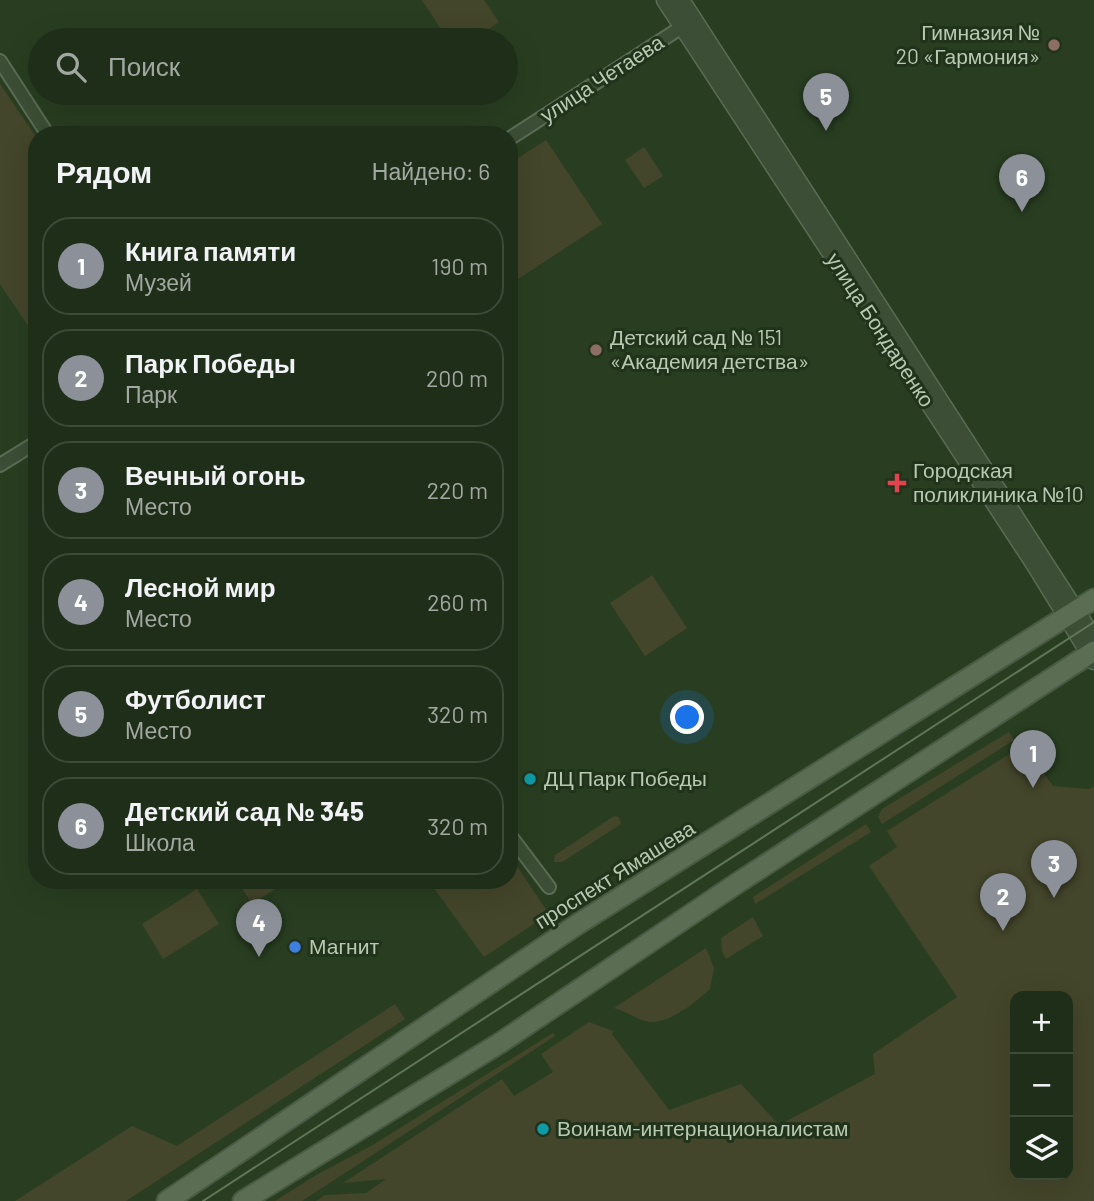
<!DOCTYPE html>
<html lang="ru">
<meta charset="utf-8">
<style>
:root{--surface:#1f2e19;--page:#273622;--text:#f1f3f6;--muted:#a1a8a2;--line:#3c4a38;--accent:#8c9099}
body{margin:0;font-family:Barlow,sans-serif;background:var(--page);color:var(--text)}
.controls{position:absolute;right:21px;bottom:21px;display:grid;overflow:hidden;border-radius:14px;box-shadow:0 7px 28px #0002}
.controls button{width:63px;height:63px;display:grid;place-items:center;padding:0;border:0;border-bottom:2px solid var(--line);background:var(--surface);color:var(--text);font:35px sans-serif}
.you{position:absolute;left:688px;top:718px;width:24px;height:24px;margin:-18px;border:5px solid #fff;border-radius:50%;background:#1a73e8;box-shadow:0 0 0 10px #1a73e833}
.badge{display:grid;place-items:center;width:46px;height:46px;border-radius:50%;background:var(--accent);color:#fff;font-size:23px;font-weight:700}
.pin{position:absolute;translate:-50% -58px;filter:drop-shadow(0 2px 4px #0008)}
.pin::after{content:'';position:absolute;top:37px;width:24px;height:21px;background:inherit;clip-path:polygon(0 0,100% 0,50% 100%)}
.list{margin:0;padding:0;list-style:none}
h2{display:flex;justify-content:space-between;align-items:center;height:91px;margin:0;padding:0 28px;font-size:30px}
h2 small{font-size:23px;font-weight:400;color:var(--muted)}
.list li{display:grid;grid-template-columns:46px 1fr auto;gap:21px;align-items:center;box-sizing:border-box;height:98px;margin:0 14px 14px;padding:0 14px;border:2px solid var(--line);border-radius:28px}
.list b{display:block;font-size:26px;white-space:nowrap}
.list p{margin:0;font-size:23px;white-space:nowrap;color:var(--muted)}
.list em{font-size:23px;font-style:normal;color:var(--muted)}
.icon{flex:none;width:38px;height:38px;fill:none;stroke:currentColor;stroke-width:2;stroke-linecap:round;stroke-linejoin:round}
.map{position:relative;flex:none;width:1094px;height:1201px;overflow:hidden}
.search{position:absolute;background:var(--surface);box-shadow:0 7px 28px #0002;left:28px;top:28px;width:490px;height:77px;display:flex;align-items:center;gap:18px;box-sizing:border-box;padding:0 24px;border-radius:38px;color:var(--muted);font-size:26px}
.panel{position:absolute;background:var(--surface);box-shadow:0 7px 28px #0002;left:28px;top:126px;width:490px;height:763px;border-radius:28px}
.map>svg:first-child{display:block}
.green{fill:#44462b;fill-rule:evenodd}
.lines{fill:none;stroke-linecap:round;stroke-linejoin:round}
.minor-casing{stroke:#5a6c54;stroke-width:16}
.tertiary-casing{stroke:#5a6c54;stroke-width:19}
.primary-casing{stroke:#485a42;stroke-width:23}
.minor{stroke:#3c4e35;stroke-width:12}
.tertiary{stroke:#3c4e35;stroke-width:16}
.primary{stroke:#5b6e53;stroke-width:19}
.tram{stroke:#5f7657;stroke-width:2}
.education-dot{fill:#8d6e63;stroke:#21331b;stroke-width:2.5}
.health-dot{fill:#e0444e;stroke:#21331b;stroke-width:2.5}
.culture-dot{fill:#0f9aa8;stroke:#21331b;stroke-width:2.5}
.shop-dot{fill:#3f7fe0;stroke:#21331b;stroke-width:2.5}
.labels{text-anchor:middle;stroke-width:6;stroke-linejoin:round;paint-order:stroke}
.poi-label{font-size:21px;fill:#b7cab1;stroke:#21331b;text-anchor:start}
.street-label{font-size:21px;fill:#b7cab1;stroke:#21331b}
</style>
<div class="map">
<svg width="1094" height="1201" viewBox="0 0 1094 1201">
<rect width="100%" height="100%" fill="#293e21"/>
<path class="green" d="M422,0h62l15,22 -27,18h-24z
M0,84l37,54v201l-37,-55z
M546,140l56,84 -93,61v-121z
M644,147l19,29 -19,12 -19,-28z
M652,575l35,53 -42,28 -35,-53z
M1009,732l5,8 -132,84 -4,-7 4,-8z
M1019,748l11,16 5,-3 18,25 35,3 6,-2v414h-778l9,-6 41,-2 20,-14 -43,4 159,-104 12,17 39,-24 -12,-18 48,-32 24,9 -1,3 57,76 72,-26 38,41 96,-51 -2,-20 84,-57 -88,-131 28,-19 -10,-16zM1015,996h53v179h-53z
M614,816l5,1 2,7 -59,38h-8l1,-7z
M866,824l5,8 -116,72 -2,-7z
M509,854l40,60 -65,43 -56,-77h81z
M237,880h52l-37,24z
M197,889l22,35 -56,35 -21,-35z
M753,917l10,19 -37,23 -4,-8 -1,-13z
M706,948l8,20 -4,21c-15,13 -43,38 -65,32 -10,-3 -20,-10 -31,-13z
M395,1004l10,15 -279,182h-111l117,-75 45,20z
M553,1033l2,3 -253,165h-27l41,-26 55,-29z"/>
<g class="lines">
<defs>
<path id="minor" d="M0,61l48,74
M509,139l179,-116
M0,465l37,-23
M509,834l40,53"/>
<path id="tertiary" d="M665,0l370,565 59,96
M681,0l413,639"/>
<path id="primary" d="M167,1201l411,-277 516,-325
M243,1201l257,-158 236,-159 358,-233"/>
</defs>
<use href="#minor" class="minor-casing"/>
<use href="#tertiary" class="tertiary-casing"/>
<use href="#primary" class="primary-casing"/>
<use href="#minor" class="minor"/>
<use href="#tertiary" class="tertiary"/>
<use href="#primary" class="primary"/>
<path class="tram" d="M203,1201l891,-579"/>
</g>
<g class="education-dot">
<circle cx="1054" cy="45" r="7"/>
<circle cx="596" cy="350" r="7"/>
</g>
<path class="health-dot" d="M893.5 472.5h7v7h7v7h-7v7h-7v-7h-7v-7h7z"/>
<g class="culture-dot">
<circle cx="530" cy="779" r="7"/>
<circle cx="543" cy="1129" r="7"/>
</g>
<circle class="shop-dot" cx="295" cy="947" r="7"/>
<g class="labels">
<g class="poi-label">
<text x="1040" y="40" text-anchor="end">Гимназия №<tspan x="1040" dy="24">20 «Гармония»</tspan></text>
<text x="610" y="345">Детский сад № 151<tspan x="610" dy="24">«Академия детства»</tspan></text>
<text x="913" y="478">Городская<tspan x="913" dy="24">поликлиника №10</tspan></text>
<text x="544" y="786">ДЦ Парк Победы</text>
<text x="309" y="954">Магнит</text>
<text x="557" y="1136">Воинам-интернационалистам</text>
</g>
<g class="street-label">
<text transform="translate(602 79) rotate(-33)" y="7">улица Четаева</text>
<text transform="translate(880 330) rotate(57)" y="7">улица Бондаренко</text>
<text transform="translate(615 875) rotate(-32)" y="7">проспект Ямашева</text>
</g>
</g>
</svg>
<div class="controls">
<button>+</button>
<button>−</button>
<button><svg class="icon" aria-label="layers" viewBox="0 0 24 24"><path d="M12 4l9 5-9 5-9-5zM3 14l9 5 9-5"/></svg></button>
</div>
<div class="you"></div>
<div class="pin badge" style="left:1033px;top:788px">1</div>
<div class="pin badge" style="left:1003px;top:931px">2</div>
<div class="pin badge" style="left:1054px;top:898px">3</div>
<div class="pin badge" style="left:259px;top:957px">4</div>
<div class="pin badge" style="left:826px;top:131px">5</div>
<div class="pin badge" style="left:1022px;top:212px">6</div>
<div class="search"><svg class="icon" aria-label="search" viewBox="0 0 24 24"><circle cx="10" cy="10" r="6"/><path d="M15 15l6 6"/></svg>Поиск</div>
<section class="panel">
<h2>Рядом<small>Найдено: 6</small></h2>
<ul class="list">
<li><span class="badge">1</span><div><b>Книга памяти</b><p>Музей</p></div><em>190 m</em></li>
<li><span class="badge">2</span><div><b>Парк Победы</b><p>Парк</p></div><em>200 m</em></li>
<li><span class="badge">3</span><div><b>Вечный огонь</b><p>Место</p></div><em>220 m</em></li>
<li><span class="badge">4</span><div><b>Лесной мир</b><p>Место</p></div><em>260 m</em></li>
<li><span class="badge">5</span><div><b>Футболист</b><p>Место</p></div><em>320 m</em></li>
<li><span class="badge">6</span><div><b>Детский сад № 345</b><p>Школа</p></div><em>320 m</em></li>
</ul>
</section>
</div>
